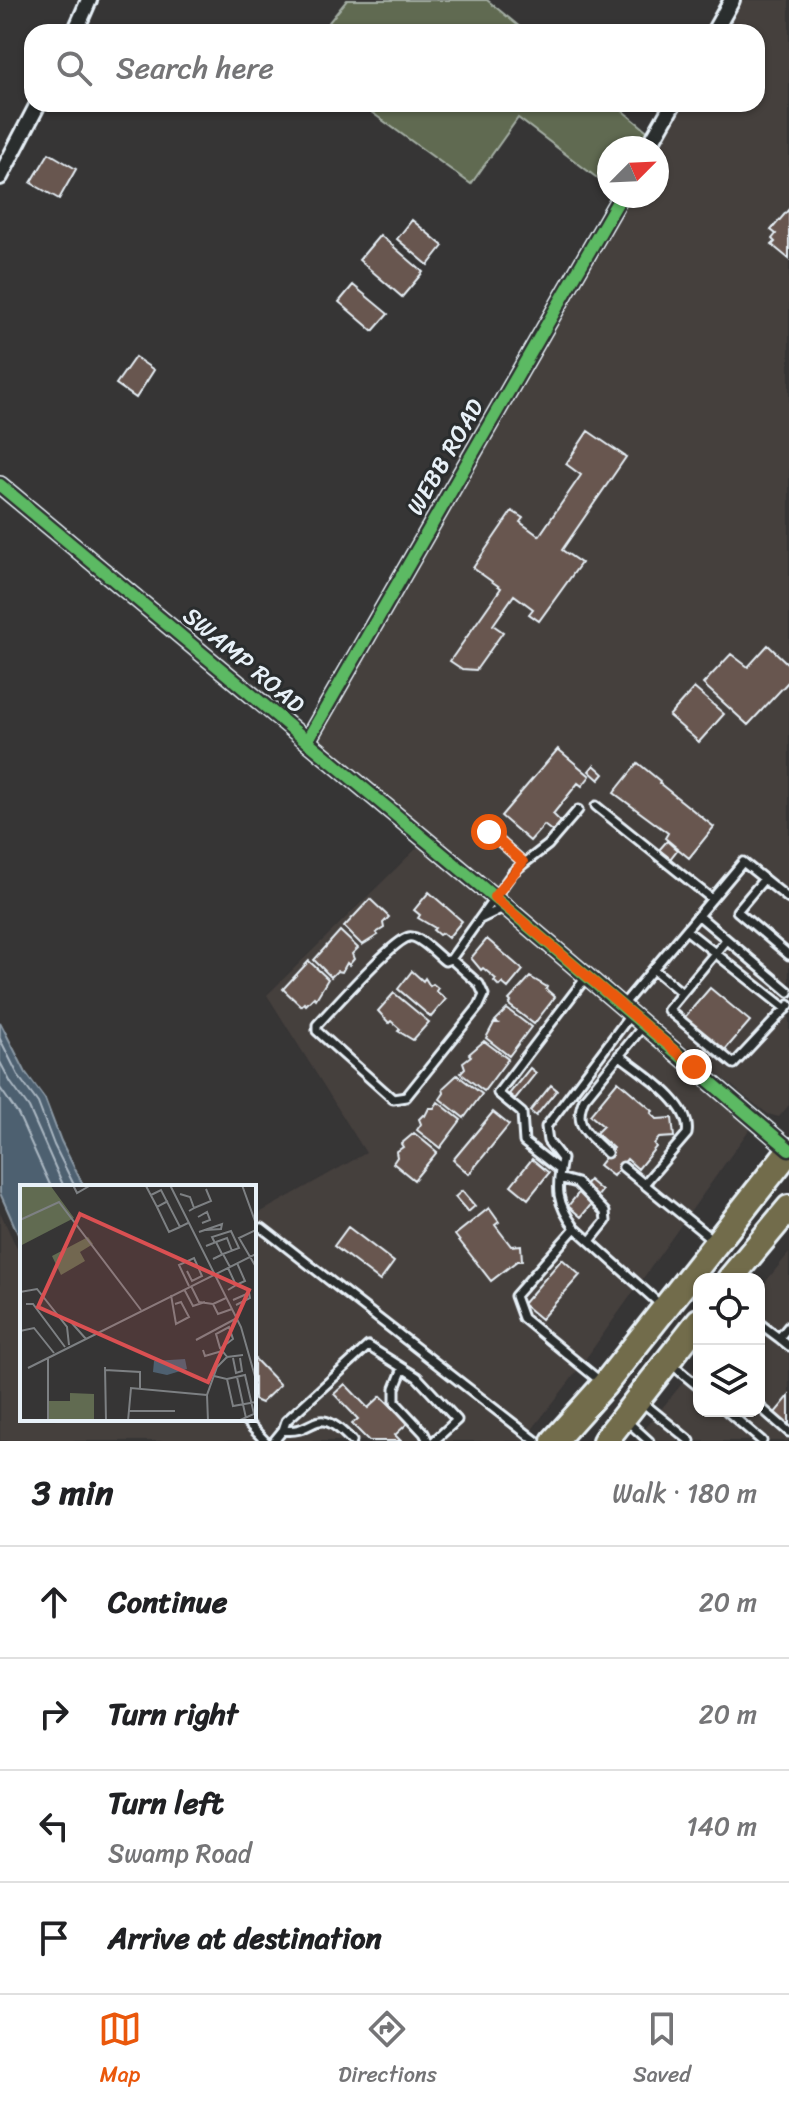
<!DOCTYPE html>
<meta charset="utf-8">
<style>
:root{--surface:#fff;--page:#f6f6f6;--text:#202124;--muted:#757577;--line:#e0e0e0;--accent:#ea580c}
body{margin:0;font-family:Sriracha,sans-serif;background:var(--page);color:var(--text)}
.controls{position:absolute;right:24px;bottom:24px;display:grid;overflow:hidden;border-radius:16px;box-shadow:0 2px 6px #0004}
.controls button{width:72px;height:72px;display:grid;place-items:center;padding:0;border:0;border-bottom:2px solid var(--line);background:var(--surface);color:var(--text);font:40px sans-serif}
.compass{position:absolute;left:597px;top:136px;width:72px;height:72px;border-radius:50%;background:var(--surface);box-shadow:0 2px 6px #0004;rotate:66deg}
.stop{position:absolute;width:24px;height:24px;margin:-18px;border:6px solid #ea580c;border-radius:50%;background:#fff}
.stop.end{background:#ea580c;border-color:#fff;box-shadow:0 2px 8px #0008}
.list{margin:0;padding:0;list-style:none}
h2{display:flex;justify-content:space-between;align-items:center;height:104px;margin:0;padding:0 32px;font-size:34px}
h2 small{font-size:26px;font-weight:400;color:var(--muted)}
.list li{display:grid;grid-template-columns:52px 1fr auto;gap:24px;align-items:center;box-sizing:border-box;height:112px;padding:0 32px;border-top:2px solid var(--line)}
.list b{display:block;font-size:30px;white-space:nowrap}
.list p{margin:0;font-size:26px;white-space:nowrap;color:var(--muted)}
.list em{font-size:26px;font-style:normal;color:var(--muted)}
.icon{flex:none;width:44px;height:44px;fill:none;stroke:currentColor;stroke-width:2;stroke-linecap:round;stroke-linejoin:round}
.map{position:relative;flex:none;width:789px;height:1441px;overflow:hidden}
.search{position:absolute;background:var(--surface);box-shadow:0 2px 6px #0004;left:24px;right:24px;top:24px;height:88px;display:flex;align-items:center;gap:20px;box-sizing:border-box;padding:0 28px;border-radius:24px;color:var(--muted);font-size:30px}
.sheet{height:552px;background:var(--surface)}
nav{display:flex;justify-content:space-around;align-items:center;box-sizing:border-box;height:112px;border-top:2px solid var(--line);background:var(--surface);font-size:22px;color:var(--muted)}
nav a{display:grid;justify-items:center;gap:4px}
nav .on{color:var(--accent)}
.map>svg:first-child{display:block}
.built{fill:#453f3d}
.green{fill:#616b51;stroke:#a4aea4;stroke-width:2}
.water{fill:#4e6070;stroke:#8c9aa6;stroke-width:2}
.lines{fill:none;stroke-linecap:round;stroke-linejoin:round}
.shore{stroke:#aab7c2;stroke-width:2}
.building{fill:#67574f;stroke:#e8f1f8;stroke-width:2}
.lane-casing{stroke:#e8f1f8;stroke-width:13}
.street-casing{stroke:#e8f1f8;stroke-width:20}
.highway-casing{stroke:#e8f1f8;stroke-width:30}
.lane{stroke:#2a2d2e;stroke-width:7}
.street{stroke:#2a2d2e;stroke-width:14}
.highway{stroke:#726c4b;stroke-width:24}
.cycleway-casing{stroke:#2a2d2e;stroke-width:17}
.cycleway{stroke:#5cba63;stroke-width:12}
.route{stroke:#ea580c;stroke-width:10}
.labels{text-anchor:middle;stroke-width:6;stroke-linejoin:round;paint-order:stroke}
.street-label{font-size:24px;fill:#e8f1f8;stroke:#2a2d2e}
.inset-road{fill:none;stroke:#7d8083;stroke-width:2}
.view{fill:#da5052;fill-opacity:0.15;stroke:#da5052;stroke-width:4}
.inset-edge{fill:none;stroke:#e8f1f8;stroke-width:4}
</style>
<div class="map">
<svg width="789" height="1441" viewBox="0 0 789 1441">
<rect width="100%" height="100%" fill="#363535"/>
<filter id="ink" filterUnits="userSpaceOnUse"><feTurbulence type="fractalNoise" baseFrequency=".0125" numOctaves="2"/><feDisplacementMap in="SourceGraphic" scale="16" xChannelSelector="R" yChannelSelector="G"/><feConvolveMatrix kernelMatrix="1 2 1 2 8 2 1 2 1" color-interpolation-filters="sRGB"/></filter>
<g filter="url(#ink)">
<path class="built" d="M741,0h48v1105l-10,12 -11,-3 -20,-15 -433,-359 313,-544h29l-1,-48 25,-44h76v-72h-34z
M423,842l328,285 -182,255 -46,59h-523v-229l22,47v160h232v-203l112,-63 -99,-158z
M789,1253v188h-154l64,-78v48h60v-121z"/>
<path class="green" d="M347,0h140l39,32h-205z
M360,104h254l37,30 -8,14h-34v39l-91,-69 -47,66z"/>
<path class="water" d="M0,1022l26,51 19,26 16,42 23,46h-62v56l-22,-50z"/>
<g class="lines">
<path class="shore" d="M0,1039l19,38 19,26 16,42 21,42
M0,1062l11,21 18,25 35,79
M0,1088l18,26 33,73"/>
</g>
<path class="building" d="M49,153l27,16 -17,30 -28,-16z
M789,209v50l-17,-14 3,-3 -3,-3 4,-5 -5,-4z
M412,220l31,26 -15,19 -31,-26z
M380,235l43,37 -21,25 -43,-37z
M353,285l35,29 -15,17 -34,-29z
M135,357l19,13 -18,28 -20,-14z
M588,431l38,26 -64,93 19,13 -42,58 -10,-7 4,-5 -19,-14 -21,30 10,7 -27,38 -14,-1 -12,-8 51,-73 -28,-20 39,-57 11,7 -3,4 19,14 42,-61 -15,-11z
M768,645l21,20v16l-41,44 -45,-41 28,-30 17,13z
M694,688l30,26 -25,28 -30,-26z
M558,749l32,27 -8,10 -4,-3 -25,31 8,8 -8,10 -9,-7 -14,16 -29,-25z
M638,763l22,18 -1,2 55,44 -25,31 -24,-20 3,-5 -54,-40z
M594,765l10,9 -5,6 -10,-9z
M667,841l10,9 -7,9 -11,-9z
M429,892l33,29 -14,17 -6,-5 -3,2 -6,-5 2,-2 -17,-10 2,-3 -6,-5z
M370,899l19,18 -6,6 1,5 -8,5 2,2 -16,10 -18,-18z
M340,931l18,17 -6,6 2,5 -5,6 -2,-2 -5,9 -5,-1 -6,6 -17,-17z
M487,939l36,31 -15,18 -6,-5 -3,3 -5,-5 2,-2 -13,-11 -2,2 -10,-12z
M309,961l19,18 -12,20 -2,-2 -8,8 -2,-2 -3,3 -18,-17z
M412,971l11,10 2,-3 5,8 3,-2 5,4 -2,3 10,8 -15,18 -33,-28z
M530,977l17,10 -1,2 9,8 -21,27 -25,-19 2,-3 -2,-2z
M710,988l40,33 -26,30 -40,-33z
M394,993l35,29 -16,18 -15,-9 2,-2 -9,-8 -2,2 -11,-12z
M507,1009l24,18 -22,29 -23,-18 8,-15h4l-3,-2z
M484,1041l24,18 -24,32 -24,-18 5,-5 -2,-6 8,-6 -2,-2z
M530,1068l6,5 -21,26 -6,-5z
M457,1075l25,19 -18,24 -24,-19 4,-6 -1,-5z
M618,1081l35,30 -2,2 6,6 15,-1 2,19 -15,1 -5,6 2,3 -18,22 -11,-10 -14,17 -14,-11 14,-17 -17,-15 7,-7 -13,-11z
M551,1085l6,5 -21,26 -6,-5z
M438,1102l23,18 -21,28 -23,-18 4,-6 -2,-5 4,-4 2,1 4,-8h5z
M493,1112l16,13 -40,49 -16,-14z
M414,1133l23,19 -23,28 -21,-17 4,-6 -1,-5 7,-5 -2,-3z
M532,1159l17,14 -21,26 -17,-14z
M589,1180l13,11 -21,26 -13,-11z
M462,1191l13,15 -7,6 -13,-15z
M489,1208l10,14 -4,3 16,21 10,-1 1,16h-5l-26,20 -36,-46z
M348,1227l46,35 -14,19 -46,-35z
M562,1259l18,16 -39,44 -18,-15z
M254,1358l26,27 -19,18 -7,-3z
M345,1384l23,24 13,-12 15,15 3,-3 6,6 -3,3 6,6 -13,12 6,6h-32l-17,-17 6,-5 -24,-25z
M789,1396v30l-15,-12z"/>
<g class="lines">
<defs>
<path id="lane" d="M596,806l116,93
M489,832l34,30
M764,879l-27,32 52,44
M698,915l91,77
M480,919l25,-12
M686,930l100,79
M726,940l-58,70 66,54 55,-59
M451,959l28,25 5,11 -5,11 -73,91 -13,2 -76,-68v-6c15,-16 76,-85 92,-88 10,-2 28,18 36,24l6,-2 62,-87 35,-27 30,-35
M653,969l29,24
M622,1006l121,-144 46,37
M619,1055c21,17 74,49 68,79l-42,49
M607,1153c-18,-19 -35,-26 -23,-54l60,-74
M623,1167l91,74
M560,1170l-36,-28 -2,-29 -24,-20 89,-117
M559,1178l18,5 28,29 1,9 -16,20
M262,1228l274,213
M575,1228c-19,-25 -19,-39 -13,-69l-14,-18 -2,-14 85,-113
M759,1323l20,15 10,-12
M779,1338l10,8
M670,1363l29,24
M403,1368l-8,20v14l29,31 4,8
M600,1381l-77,-63 -8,-22 60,-68 88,79
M642,1402l48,39
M759,1406l30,26
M727,1411l35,30
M244,1419l21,22
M627,1421l22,20
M283,1430c35,5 30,-30 69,11
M274,1441l9,-11 3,-9 82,-75 49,31 40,43 -23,21"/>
<path id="street" d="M75,32l14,-32
M714,32l18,-32
M648,148l25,-44
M0,177l38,-73
M0,485l494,412 295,252
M307,741l314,-545"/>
<path id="highway" d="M730,1279l59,-71
M554,1441l51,-57 184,-233
M605,1441l94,-120"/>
</defs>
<use href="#lane" class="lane-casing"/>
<use href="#street" class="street-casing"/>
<use href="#highway" class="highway-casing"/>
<use href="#lane" class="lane"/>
<use href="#street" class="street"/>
<use href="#highway" class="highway"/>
<defs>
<path id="cycleway" d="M0,485l494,412 295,252
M307,741l314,-545"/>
</defs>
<use href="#cycleway" class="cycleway-casing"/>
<use href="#cycleway" class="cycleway"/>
</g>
</g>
<g class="lines" filter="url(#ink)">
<path class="route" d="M489,832l34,30 -29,35 200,170"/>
</g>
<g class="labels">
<g class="street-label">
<text transform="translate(445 457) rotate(-60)" y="8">WEBB ROAD</text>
<text transform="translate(244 660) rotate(40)" y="8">SWAMP ROAD</text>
</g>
</g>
<g transform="translate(20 1185)">
<rect width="236" height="236" fill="#363535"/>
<path d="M0,0h30l24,33 -54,28zM68,52l5,7 -13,8 5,9 -24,14 -9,-19zM50,208l24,1v27h-45v-20h21z" fill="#616b51"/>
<path d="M165,174l2,10 -20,6 -14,-3 1,-11z" fill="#4e6070"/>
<path class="inset-road" d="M53,0l4,8 14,-8M150,0l71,142 15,53M222,0l14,39M126,1l11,21 11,-6M160,9l10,3 4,11 -5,3M131,10l10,-5 19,37 8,-4M137,22l12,25 11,-5M174,23l17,-7 -5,-12M178,32l9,-5 3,8 -8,3M0,35l39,-18 82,108M236,45l-17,8 17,29M179,47l23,-8 -1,5 -15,1M196,57l11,-4 5,13M195,58l-3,-6 19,-6 8,17 -16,6M186,61l10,-4 6,12M193,74l10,-5 7,13M208,83l8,17 -8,5M167,86l5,10 10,-5 -8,-18 -15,7 10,21M216,100l9,-4 -8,-18M171,101l8,16 14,2M164,104l9,17 12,-4M0,107l17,-3 30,38 2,18M151,110l5,29 13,-7 -8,-15 -6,2M206,113l-13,6 5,10 14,-5M213,115l16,-7 1,5 -14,7M6,119h7l32,43M50,136l16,18M0,146l14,-3 20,25M176,155l41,-22M201,163l12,-9 -4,-12 -13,7 4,14 8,10M183,165l2,6 17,-5M213,173l3,15 6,-2 -2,-13M28,174v62M85,182l1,54M8,183l228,-114M85,185l35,2v16M194,191l13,3 6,27 23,-4M217,192l9,41M207,194l18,-4 9,39 -16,7M108,226h47M108,236l3,-33 76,7M188,236l-1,-26 10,-28 10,-10 16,-2"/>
<path class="view" d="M60,29l169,76 -41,92 -170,-75z"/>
<rect width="236" height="236" class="inset-edge"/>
</g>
</svg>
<div class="controls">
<button><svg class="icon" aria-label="locate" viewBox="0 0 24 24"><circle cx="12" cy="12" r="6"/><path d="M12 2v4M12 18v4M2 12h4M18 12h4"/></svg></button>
<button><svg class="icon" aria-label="layers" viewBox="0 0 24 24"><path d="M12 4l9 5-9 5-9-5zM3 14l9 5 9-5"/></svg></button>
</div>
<svg class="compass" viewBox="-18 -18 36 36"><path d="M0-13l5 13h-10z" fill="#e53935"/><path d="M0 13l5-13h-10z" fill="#757577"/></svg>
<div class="stop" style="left:489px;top:832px"></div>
<div class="stop end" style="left:694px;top:1067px"></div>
<div class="search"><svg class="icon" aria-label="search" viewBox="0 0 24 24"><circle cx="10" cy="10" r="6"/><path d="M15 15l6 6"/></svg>Search here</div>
</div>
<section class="sheet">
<h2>3 min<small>Walk · 180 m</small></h2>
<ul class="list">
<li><svg class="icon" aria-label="ahead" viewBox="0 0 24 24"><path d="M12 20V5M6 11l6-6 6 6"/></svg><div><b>Continue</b></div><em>20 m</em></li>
<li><svg class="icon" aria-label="right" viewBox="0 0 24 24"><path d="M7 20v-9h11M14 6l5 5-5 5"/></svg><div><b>Turn right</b></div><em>20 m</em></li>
<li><svg class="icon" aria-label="left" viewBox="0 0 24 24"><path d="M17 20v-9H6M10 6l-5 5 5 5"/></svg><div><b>Turn left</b><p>Swamp Road</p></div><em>140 m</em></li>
<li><svg class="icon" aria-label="arrive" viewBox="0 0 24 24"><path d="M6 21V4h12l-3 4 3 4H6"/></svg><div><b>Arrive at destination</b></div></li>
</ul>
</section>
<nav>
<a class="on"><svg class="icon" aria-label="map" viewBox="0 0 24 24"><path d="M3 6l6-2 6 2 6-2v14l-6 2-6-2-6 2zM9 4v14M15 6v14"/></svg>Map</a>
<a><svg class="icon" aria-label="directions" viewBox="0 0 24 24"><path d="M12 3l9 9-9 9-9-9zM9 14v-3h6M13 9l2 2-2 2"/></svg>Directions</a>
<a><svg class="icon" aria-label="saved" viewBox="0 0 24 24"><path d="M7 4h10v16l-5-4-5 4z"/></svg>Saved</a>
</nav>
